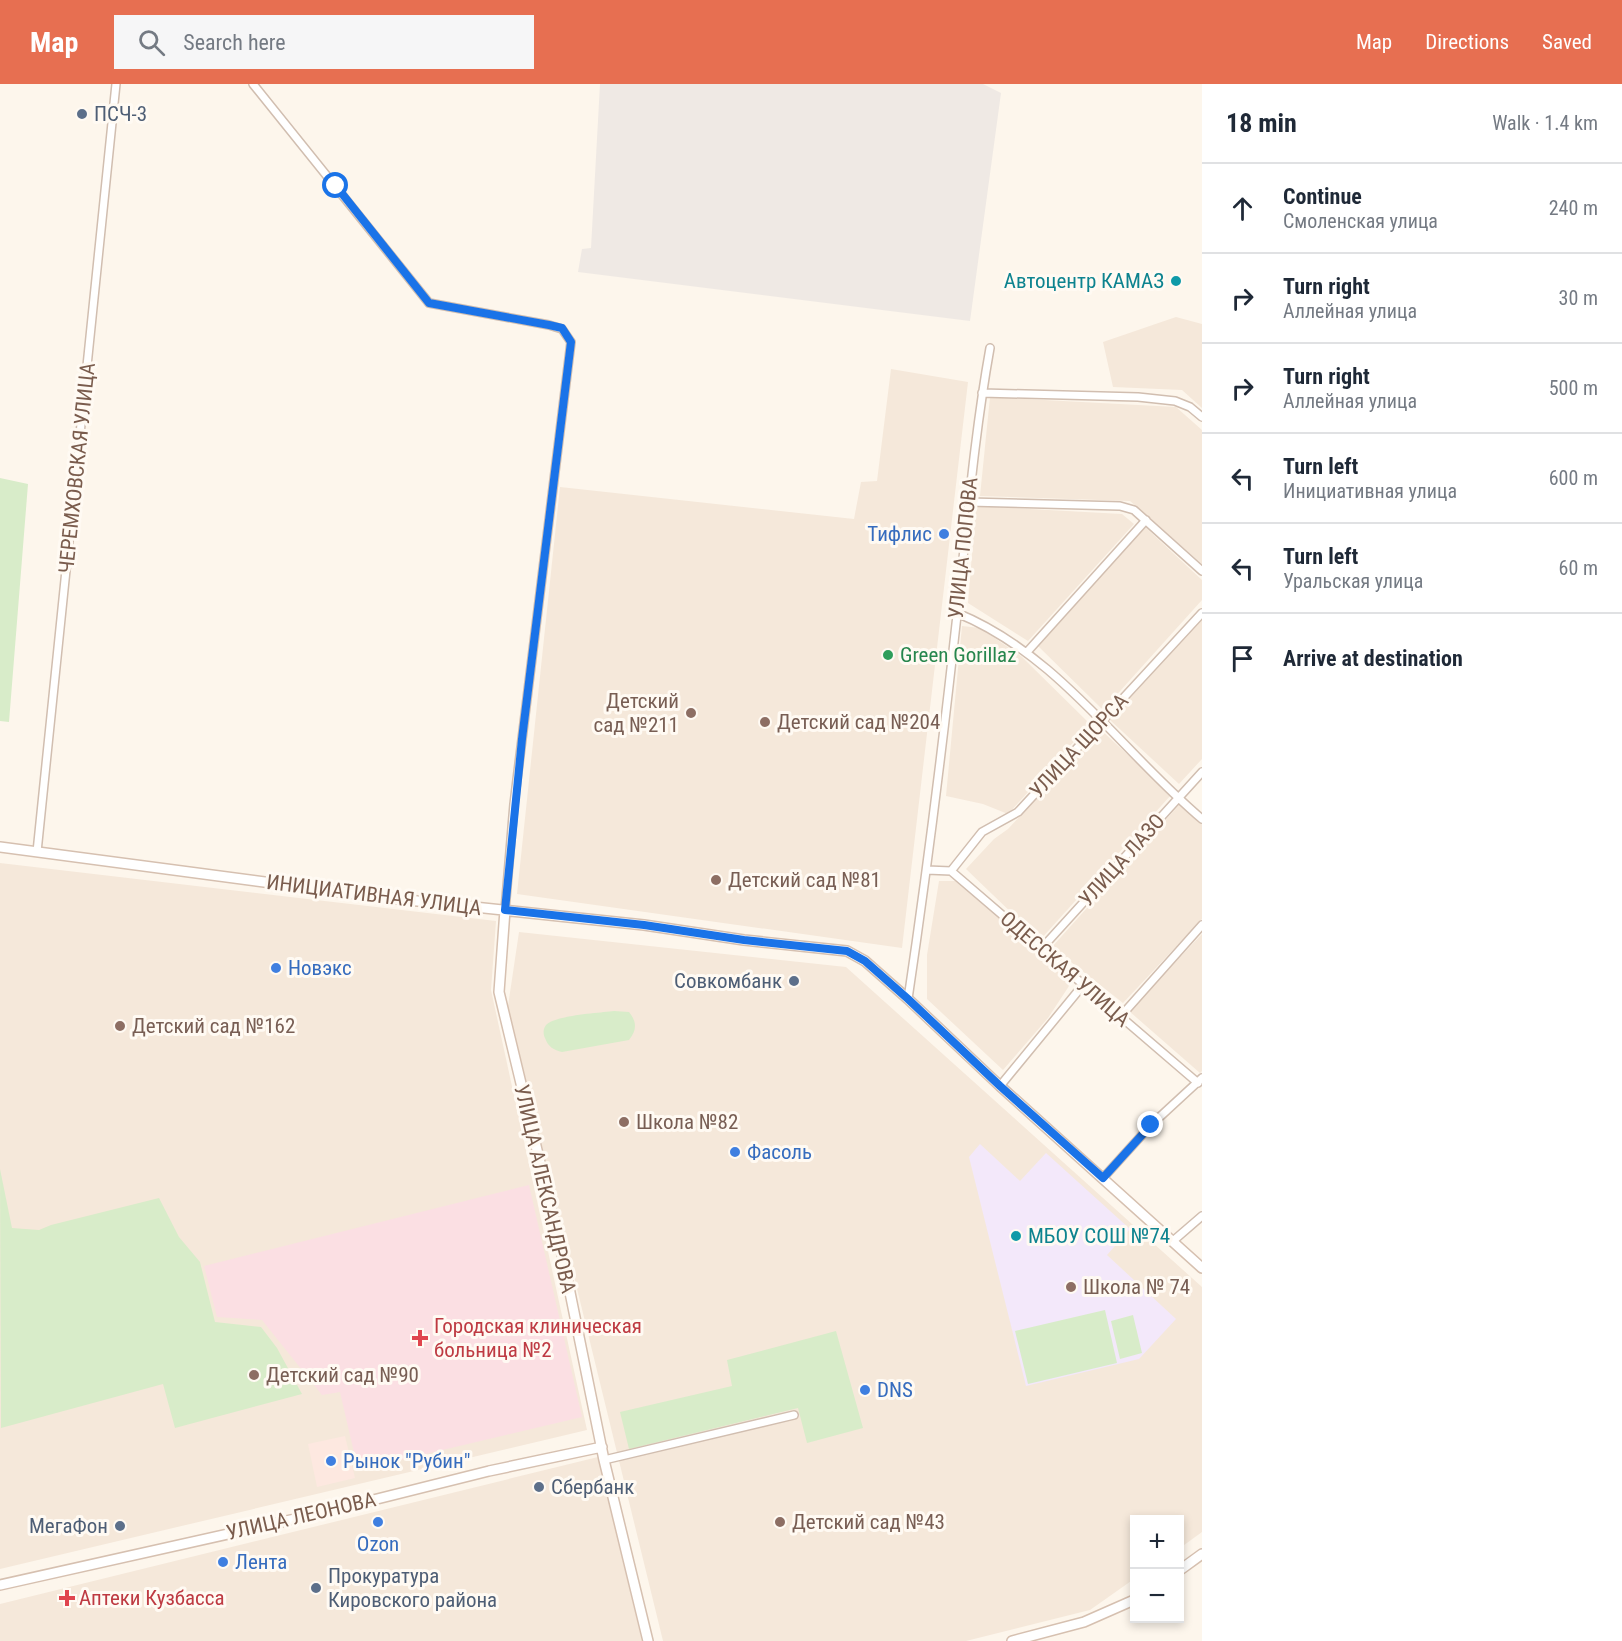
<!DOCTYPE html>
<meta charset="utf-8">
<style>
:root{--surface:#fff;--page:#f6f6f7;--text:#1f2937;--muted:#747a83;--line:#e0e1e3;--accent:#e76f51}
body{margin:0;font-family:"Roboto Condensed",sans-serif;background:var(--page);color:var(--text)}
.controls{position:absolute;right:18px;bottom:18px;display:grid;overflow:hidden;border-radius:0px;box-shadow:0 3px 9px #0003}
.controls button{width:54px;height:54px;display:grid;place-items:center;padding:0;border:0;border-bottom:2px solid var(--line);background:var(--surface);color:var(--text);font:30px sans-serif}
.stop{position:absolute;width:18px;height:18px;margin:-14px;border:4px solid #1a73e8;border-radius:50%;background:#fff}
.stop.end{background:#1a73e8;border-color:#fff;box-shadow:0 2px 6px #0008}
.list{margin:0;padding:0;list-style:none}
h2{display:flex;justify-content:space-between;align-items:center;height:78px;margin:0;padding:0 24px;font-size:26px}
h2 small{font-size:20px;font-weight:400;color:var(--muted)}
.list li{display:grid;grid-template-columns:39px 1fr auto;gap:18px;align-items:center;box-sizing:border-box;height:90px;padding:0 24px;border-top:2px solid var(--line)}
.list b{display:block;font-size:22px;white-space:nowrap}
.list p{margin:0;font-size:20px;white-space:nowrap;color:var(--muted)}
.list em{font-size:20px;font-style:normal;color:var(--muted)}
.icon{flex:none;width:33px;height:33px;fill:none;stroke:currentColor;stroke-width:2;stroke-linecap:round;stroke-linejoin:round}
.map{position:relative;flex:none;width:1202px;height:1557px;overflow:hidden}
header{display:flex;align-items:center;gap:36px;box-sizing:border-box;height:84px;padding:0 30px;background:var(--accent);color:#fff}
header strong{font-size:28px}
nav{display:flex;gap:33px;margin-inline-start:auto;font-size:21px}
.search{width:420px;height:54px;background:var(--page);display:flex;align-items:center;gap:15px;box-sizing:border-box;padding:0 21px;border-radius:0px;color:var(--muted);font-size:22px}
main{display:flex}
aside{flex:1;background:var(--surface)}
.map>svg:first-child{display:block}
.residential{fill:#f5e8da}
.commercial{fill:#fde8e0}
.industrial{fill:#efe9e4}
.education{fill:#f3e8fa}
.medical{fill:#fbdfe3}
.green{fill:#d8ecc9}
.lines{fill:none;stroke-linecap:round;stroke-linejoin:round}
.street-casing{stroke:#d1beb0;stroke-width:10}
.secondary-casing{stroke:#d6c0b0;stroke-width:12}
.street{stroke:#fff;stroke-width:7}
.secondary{stroke:#fff;stroke-width:9}
.route{stroke:#1a73e8;stroke-width:8}
.service-dot{fill:#5c6f8a;stroke:#fffaf3;stroke-width:2}
.culture-dot{fill:#0f9aa8;stroke:#fffaf3;stroke-width:2}
.shop-dot{fill:#3f7fe0;stroke:#fffaf3;stroke-width:2}
.leisure-dot{fill:#2e9e5b;stroke:#fffaf3;stroke-width:2}
.education-dot{fill:#8d6e63;stroke:#fffaf3;stroke-width:2}
.health-dot{fill:#e0444e;stroke:#fffaf3;stroke-width:2}
.labels{text-anchor:middle;stroke-width:6;stroke-linejoin:round;paint-order:stroke}
.service-label{font-size:21px;fill:#4e5e75;stroke:#fffaf3;text-anchor:start}
.culture-label{font-size:21px;fill:#0d838f;stroke:#fffaf3;text-anchor:end}
.street-label{font-size:21px;fill:#7a5c4d;stroke:#fffaf3}
.shop-label{font-size:21px;fill:#366cbe;stroke:#fffaf3;text-anchor:start}
.leisure-label{font-size:21px;fill:#27864d;stroke:#fffaf3;text-anchor:start}
.education-label{font-size:21px;fill:#785e54;stroke:#fffaf3;text-anchor:start}
.health-label{font-size:21px;fill:#be3a42;stroke:#fffaf3;text-anchor:start}
</style>
<header>
<strong>Map</strong>
<div class="search"><svg class="icon" aria-label="search" viewBox="0 0 24 24"><circle cx="10" cy="10" r="6"/><path d="M15 15l6 6"/></svg>Search here</div>
<nav><a>Map</a><a>Directions</a><a>Saved</a></nav>
</header>
<main>
<div class="map">
<svg width="1202" height="1557" viewBox="0 0 1202 1557">
<rect width="100%" height="100%" fill="#fdf6ec"/>
<path class="residential" d="M1176,233l26,7v84l-20,-18 -69,-3 -10,-45z
M891,285l77,13 -66,566 -385,-54 43,-407 294,32 7,-37 16,-1z
M990,313l186,10 26,23v134l-72,-63 -150,-5z
M976,422l146,8 12,10 -106,117 -60,-38z
M1144,442l58,54v20l-99,110 -66,-65z
M1202,535v140l-23,25 -69,-64z
M962,542l18,2 41,28 69,68 -82,90 -25,-10 -37,-8z
M1100,645l71,66 -131,145 -74,-71 28,-30 14,-10z
M1180,720l22,20v95l-79,84 -71,-56z
M0,779l496,58 -5,69 96,440 -587,139z
M939,797h21l111,102 -23,35 -45,52 -76,-71v-44z
M519,848l327,35 356,320v245l-22,16v-28h-46v59l-44,31 -124,31h-303l-155,-635z
M1202,850v137l-2,2 -71,-62z
M598,1373l44,184h-642v-37z"/>
<path class="commercial" d="M345,1352l10,42 -38,9 -9,-43z"/>
<path class="industrial" d="M600,0h383l18,9 -31,228 -392,-49 4,-23 9,-1z"/>
<path class="education" d="M980,1060l40,37 26,-28 84,76 -23,26 69,64 -37,40 -113,27 -57,-229z"/>
<path class="medical" d="M529,1101l53,232 -224,53 -18,-78 -18,3 -60,-75 -45,-3 -13,-51z"/>
<path class="green" d="M0,394l28,6 -19,238 -9,-1z
M614,927l15,1c8,10 8,18 0,28l-67,12c-8,-2 -14,-5 -17,-14 -2,-4 -2,-9 1,-13 10,-10 53,-12 68,-14z
M0,1085l12,59 27,2 12,-5 108,-27 20,39 21,25 15,60 46,5 16,21 25,46 -127,34 -12,-44 -162,44z
M1105,1226l12,53 -89,21 -13,-53z
M1133,1231l9,38 -22,6 -9,-38z
M836,1247l27,97 -56,15 -9,-35 -169,41 -9,-37 112,-26 -5,-26z"/>
<g class="lines">
<defs>
<path id="street" d="M253,0l176,219 120,22 13,4 9,13 -57,462 -9,106
M982,309l156,4 37,4 15,6 12,10
M969,418l151,4 14,4 68,61
M957,529c101,41 164,138 245,206
M1027,568l119,-132
M37,768l79,-768
M927,786l24,1 247,212
M951,787l31,-39 36,-20 184,-199
M1041,865l161,-177
M908,915c19,-128 35,-256 49,-384 10,-90 17,-178 33,-267
M1120,933l82,-92
M1000,1002l83,-101
M1103,1094l48,-53 51,-47
M1173,1157l29,-25
M604,1376l190,-45"/>
<path id="secondary" d="M0,763l370,49 274,29 100,15 103,11 18,10 43,38 92,87 202,182
M505,826l-6,82 64,266 41,202 44,181
M1180,1486l22,-16
M0,1501l313,-70 176,-44 113,-24
M1012,1557l72,-19 50,-22"/>
</defs>
<use href="#street" class="street-casing"/>
<use href="#secondary" class="secondary-casing"/>
<use href="#street" class="street"/>
<use href="#secondary" class="secondary"/>
</g>
<g class="lines">
<path class="route" d="M336,102l93,117 120,22 13,3 9,14 -49,397 -17,171 139,15 100,15 103,11 18,10 43,38 92,87 103,92 48,-53"/>
</g>
<g class="service-dot">
<circle cx="82" cy="30" r="6"/>
<circle cx="794" cy="897" r="6"/>
<circle cx="539" cy="1403" r="6"/>
<circle cx="120" cy="1442" r="6"/>
<circle cx="316" cy="1504" r="6"/>
</g>
<g class="culture-dot">
<circle cx="1176" cy="197" r="6"/>
<circle cx="1016" cy="1152" r="6"/>
</g>
<g class="shop-dot">
<circle cx="944" cy="450" r="6"/>
<circle cx="276" cy="884" r="6"/>
<circle cx="735" cy="1068" r="6"/>
<circle cx="865" cy="1306" r="6"/>
<circle cx="331" cy="1377" r="6"/>
<circle cx="378" cy="1438" r="6"/>
<circle cx="223" cy="1478" r="6"/>
</g>
<circle class="leisure-dot" cx="888" cy="571" r="6"/>
<g class="education-dot">
<circle cx="691" cy="629" r="6"/>
<circle cx="765" cy="638" r="6"/>
<circle cx="716" cy="796" r="6"/>
<circle cx="120" cy="942" r="6"/>
<circle cx="624" cy="1038" r="6"/>
<circle cx="1071" cy="1203" r="6"/>
<circle cx="254" cy="1291" r="6"/>
<circle cx="780" cy="1438" r="6"/>
</g>
<g class="health-dot">
<path d="M417 1245h6v6h6v6h-6v6h-6v-6h-6v-6h6z"/>
<path d="M64 1505h6v6h6v6h-6v6h-6v-6h-6v-6h6z"/>
</g>
<g class="labels">
<g class="service-label">
<text x="94" y="37">ПСЧ-3</text>
<text x="782" y="904" text-anchor="end">Совкомбанк</text>
<text x="551" y="1410">Сбербанк</text>
<text x="108" y="1449" text-anchor="end">МегаФон</text>
<text x="328" y="1499">Прокуратура<tspan x="328" dy="24">Кировского района</tspan></text>
</g>
<g class="culture-label">
<text x="1164" y="204">Автоцентр КАМАЗ</text>
<text x="1028" y="1159" text-anchor="start">МБОУ СОШ №74</text>
</g>
<g class="street-label">
<text transform="translate(77 384) rotate(-84)" y="7">ЧЕРЕМХОВСКАЯ УЛИЦА</text>
<text transform="translate(963 464) rotate(-84)" y="7">УЛИЦА ПОПОВА</text>
<text transform="translate(1079 662) rotate(-47)" y="7">УЛИЦА ЩОРСА</text>
<text transform="translate(1122 776) rotate(-48)" y="7">УЛИЦА ЛАЗО</text>
<text transform="translate(374 811) rotate(7)" y="7">ИНИЦИАТИВНАЯ УЛИЦА</text>
<text transform="translate(1065 885) rotate(41)" y="7">ОДЕССКАЯ УЛИЦА</text>
<text transform="translate(545 1105) rotate(77)" y="7">УЛИЦА АЛЕКСАНДРОВА</text>
<text transform="translate(301 1432) rotate(-13)" y="7">УЛИЦА ЛЕОНОВА</text>
</g>
<g class="shop-label">
<text x="932" y="457" text-anchor="end">Тифлис</text>
<text x="288" y="891">Новэкс</text>
<text x="747" y="1075">Фасоль</text>
<text x="877" y="1313">DNS</text>
<text x="343" y="1384">Рынок "Рубин"</text>
<text x="378" y="1467" text-anchor="middle">Ozon</text>
<text x="235" y="1485">Лента</text>
</g>
<g class="leisure-label">
<text x="900" y="578">Green Gorillaz</text>
</g>
<g class="education-label">
<text x="679" y="624" text-anchor="end">Детский<tspan x="679" dy="24">сад №211</tspan></text>
<text x="777" y="645">Детский сад №204</text>
<text x="728" y="803">Детский сад №81</text>
<text x="132" y="949">Детский сад №162</text>
<text x="636" y="1045">Школа №82</text>
<text x="1083" y="1210">Школа № 74</text>
<text x="266" y="1298">Детский сад №90</text>
<text x="792" y="1445">Детский сад №43</text>
</g>
<g class="health-label">
<text x="434" y="1249">Городская клиническая<tspan x="434" dy="24">больница №2</tspan></text>
<text x="79" y="1521">Аптеки Кузбасса</text>
</g>
</g>
</svg>
<div class="controls">
<button>+</button>
<button>−</button>
</div>
<div class="stop" style="left:336px;top:102px"></div>
<div class="stop end" style="left:1151px;top:1041px"></div>
</div>
<aside>
<h2>18 min<small>Walk · 1.4 km</small></h2>
<ul class="list">
<li><svg class="icon" aria-label="ahead" viewBox="0 0 24 24"><path d="M12 20V5M6 11l6-6 6 6"/></svg><div><b>Continue</b><p>Смоленская улица</p></div><em>240 m</em></li>
<li><svg class="icon" aria-label="right" viewBox="0 0 24 24"><path d="M7 20v-9h11M14 6l5 5-5 5"/></svg><div><b>Turn right</b><p>Аллейная улица</p></div><em>30 m</em></li>
<li><svg class="icon" aria-label="right" viewBox="0 0 24 24"><path d="M7 20v-9h11M14 6l5 5-5 5"/></svg><div><b>Turn right</b><p>Аллейная улица</p></div><em>500 m</em></li>
<li><svg class="icon" aria-label="left" viewBox="0 0 24 24"><path d="M17 20v-9H6M10 6l-5 5 5 5"/></svg><div><b>Turn left</b><p>Инициативная улица</p></div><em>600 m</em></li>
<li><svg class="icon" aria-label="left" viewBox="0 0 24 24"><path d="M17 20v-9H6M10 6l-5 5 5 5"/></svg><div><b>Turn left</b><p>Уральская улица</p></div><em>60 m</em></li>
<li><svg class="icon" aria-label="arrive" viewBox="0 0 24 24"><path d="M6 21V4h12l-3 4 3 4H6"/></svg><div><b>Arrive at destination</b></div></li>
</ul>
</aside>
</main>
